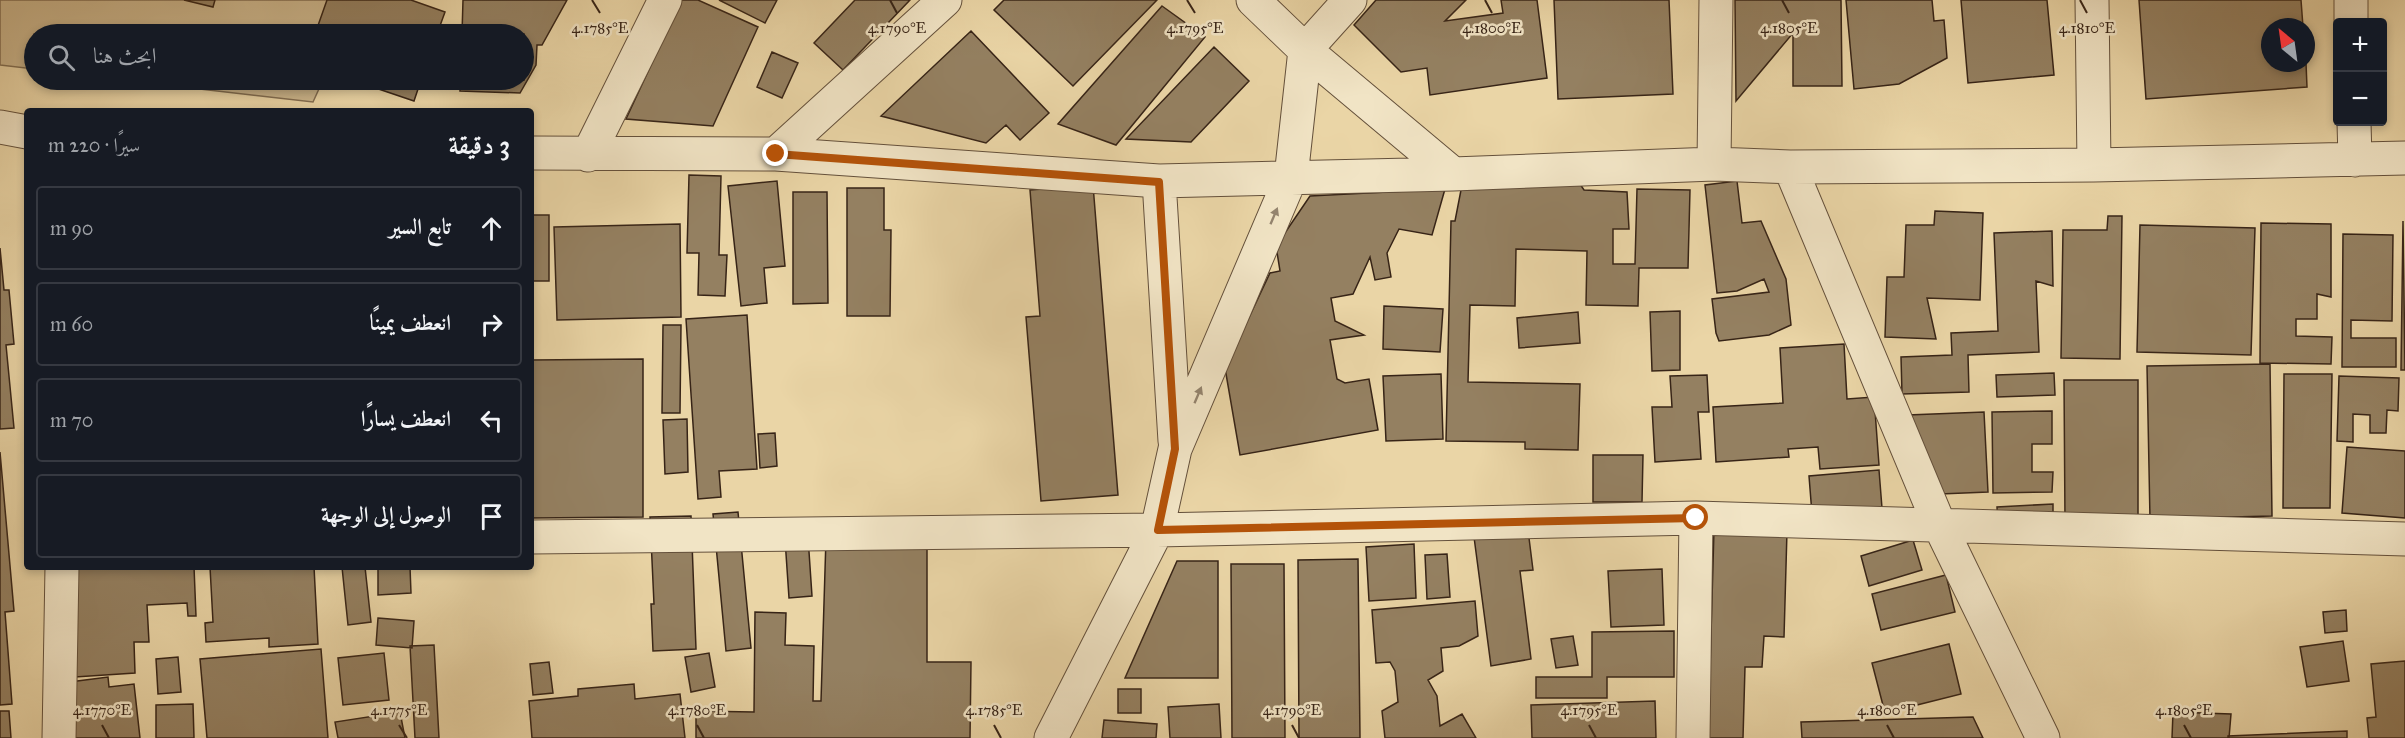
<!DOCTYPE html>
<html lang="ar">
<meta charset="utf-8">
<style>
:root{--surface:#171b24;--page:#242831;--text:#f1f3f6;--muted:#9ea1a6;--line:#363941}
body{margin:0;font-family:"IM FELL Great Primer",Amiri,serif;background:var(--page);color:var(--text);direction:rtl}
.controls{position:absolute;right:18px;top:18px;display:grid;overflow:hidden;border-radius:6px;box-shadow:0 3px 9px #0003}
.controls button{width:54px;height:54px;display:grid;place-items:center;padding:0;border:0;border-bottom:2px solid var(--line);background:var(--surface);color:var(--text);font:30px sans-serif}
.compass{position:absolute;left:2261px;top:18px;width:54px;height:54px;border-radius:50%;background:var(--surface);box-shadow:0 3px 9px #0003;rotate:331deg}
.stop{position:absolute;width:18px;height:18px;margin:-14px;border:4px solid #b45309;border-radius:50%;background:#fff}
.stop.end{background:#b45309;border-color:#fff;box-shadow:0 2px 6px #0008}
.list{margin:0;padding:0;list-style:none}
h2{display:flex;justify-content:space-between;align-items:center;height:78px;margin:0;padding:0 24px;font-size:26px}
h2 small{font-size:20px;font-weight:400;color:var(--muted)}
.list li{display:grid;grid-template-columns:39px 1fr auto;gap:18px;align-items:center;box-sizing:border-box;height:84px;margin:0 12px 12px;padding:0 12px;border:2px solid var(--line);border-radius:6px}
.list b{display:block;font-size:22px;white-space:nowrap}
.list em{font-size:20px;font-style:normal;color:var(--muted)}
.icon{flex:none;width:33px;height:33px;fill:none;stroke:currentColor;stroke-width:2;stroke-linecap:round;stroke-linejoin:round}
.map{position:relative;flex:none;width:2405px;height:738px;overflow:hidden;direction:ltr}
.search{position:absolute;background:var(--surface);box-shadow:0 3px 9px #0003;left:24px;top:24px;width:510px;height:66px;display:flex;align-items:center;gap:15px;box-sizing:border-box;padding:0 21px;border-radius:33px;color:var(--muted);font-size:22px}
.panel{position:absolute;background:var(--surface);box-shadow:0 3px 9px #0003;left:24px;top:108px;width:510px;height:462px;border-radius:6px;direction:rtl}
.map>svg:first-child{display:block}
.green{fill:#ccb78e;stroke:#826e52;stroke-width:1.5}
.building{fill:#948061;stroke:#372417;stroke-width:1.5}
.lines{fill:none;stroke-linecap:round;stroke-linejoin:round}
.minor-casing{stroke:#64503b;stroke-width:35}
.minor{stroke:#f1e4c5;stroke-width:33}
.oneway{fill:#94846e}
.route{stroke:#b45309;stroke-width:8}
.ticks{fill:none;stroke:#372417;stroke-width:2}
.ticks-label{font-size:15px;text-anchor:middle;fill:#372417;stroke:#f1e4c5;stroke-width:5;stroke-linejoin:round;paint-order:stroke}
</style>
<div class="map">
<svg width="2405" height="738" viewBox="0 0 2405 738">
<rect width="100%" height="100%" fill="#ead5a6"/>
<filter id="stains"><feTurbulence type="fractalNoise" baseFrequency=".00333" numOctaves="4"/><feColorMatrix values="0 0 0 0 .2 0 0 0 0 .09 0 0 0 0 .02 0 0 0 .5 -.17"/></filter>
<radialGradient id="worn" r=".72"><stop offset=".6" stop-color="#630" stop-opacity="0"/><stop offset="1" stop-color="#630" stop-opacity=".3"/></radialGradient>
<path class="green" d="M0,0h357l-15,34h-308v35l-34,-4z
M122,80h201l-10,22z"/>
<path class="building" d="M184,0h31l-2,7z
M327,0h84l34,12 -8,22h-122z
M463,0h104l-25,45h-5l-1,20 -16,28 -60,-2v-11h64v-46h-62z
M681,0h17l60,27 -45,99 -87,-7z
M719,0h58l-12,23z
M855,0h55l-67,70 -29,-27z
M1004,0h153l-84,86 -79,-76z
M1376,0h90l-21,21 58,-8 -2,-13h36l10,78 -117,17 -3,-27 -26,4 -47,-47z
M1554,0h115l4,94 -115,5z
M1735,0h106l1,86h-49v-53l-57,68z
M1846,0h86l2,21 10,-1 3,38 -48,26 -45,5z
M1961,0h86l7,75 -86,8z
M2139,0h162l2,27h-33v36h36l1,24 -161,12z
M1162,6l43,31 -89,108 -58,-21z
M971,31l78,82 -29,27 -14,-15 -20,18 -105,-27z
M1214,47l35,34 -58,61 -65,-3z
M772,52l26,11 -16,35 -25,-11z
M352,80h69l-7,21z
M689,175l32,1 -2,79h8l-2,41 -27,-1 1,-42h-12z
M777,181l8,85 -21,2 3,35 -26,3 -13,-120z
M1578,181l6,9 43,2 2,37h-16v35h22l2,-75 53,1 -2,78h-49l-1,38 -52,-1 1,-54 -71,-2 -1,57 -45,-1 -2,77 112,2 -2,66 -53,-1v-7l-79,-1 5,-220h4l6,-31z
M1737,181l5,42 19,-2 25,58 5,46 -22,10 -50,6 -3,-8 -4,-34 57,-7 -5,-13 -27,12 -20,2 -12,-108z
M1093,185l25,310 -77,6 -15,-184 14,-1 -10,-126z
M847,188h37v42h7l-1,86h-43z
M1445,189l-13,46 -33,-6 -12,24 4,24 -16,3 -5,-23 -17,37 -22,4 4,23 29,14 -34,5 7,39 8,4 24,-4 9,51 -138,25 -15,-87 45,-95 10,-2 -4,-25 34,-50z
M793,192h34l1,111 -35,1z
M1935,211l48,2 -3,87 -53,-2 9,41 -51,-2 2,-60h17l2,-52h28z
M531,215h18v66h-18z
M2108,216h14l-2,143 -59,-1 2,-128h44z
M2403,221l2,149h-4z
M2261,223l70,1v73l-14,-3v25h-21v17l36,1 -1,27 -71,-1z
M680,224l1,93 -124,3 -3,-93z
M2140,225l115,3 -4,127 -114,-3z
M2052,231l1,55 -17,-5 3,71 -71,3 1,37 -67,2 -1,-37 51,-2 -1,-22 47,-2 -4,-98z
M2343,234l50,1 -1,86 -41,-1v18h45v29h-54z
M0,248l4,42h5l5,54 -8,1 8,83 -14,1z
M1384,306l59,3 -3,43 -57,-3z
M1680,311v59l-28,1 -2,-59z
M1578,312l2,31 -61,5 -2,-30z
M747,315l10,154 -38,2 2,26 -23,2 -12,-180z
M663,325h18l-1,88h-18z
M1844,344l3,55 27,-2 5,68 -59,4 -2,-22 -30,2 1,8 -73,5 -3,-55 70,-4 -3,-55z
M643,359v158l-112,1v-158z
M2270,364l2,152 -122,3 -3,-153z
M2054,373l1,22 -58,2 -1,-22z
M1441,374l2,65 -57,2 -3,-65z
M2284,374h48l-2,134h-47z
M1707,375l2,37h-11l3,47 -46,3 -3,-55h20l-2,-31z
M2339,376l60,2 -1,33 -11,-1 -1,23h-16v-18l-17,-1v28l-16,-1z
M2064,380h74v141l-73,1z
M2052,411v33h-20v28h21l-1,20 -59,1 -1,-81z
M1984,412l4,80 -48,2 -32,-79z
M687,419l1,53 -23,2 -2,-54z
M775,433l2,33 -17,2 -2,-34z
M2347,447l58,4v67l-63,-5z
M0,452l14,159 -9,1 7,92 -12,1z
M1593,455h50l-1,47h-49z
M1879,470l3,38 -70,6 -3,-38z
M2053,504v19l-55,2 -1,-18z
M738,512l13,136 -25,3 -13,-137z
M691,516l5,133 -43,2 -2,-47h3l-4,-87z
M1714,529l73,2 -3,106 -20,-1 -2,31h-17l-2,71h-35z
M1528,530l5,40 -13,1 11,88 -40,7 -17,-129z
M808,537l4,59 -23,2 -4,-59z
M927,537v125h44l-1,76h-274v-27l58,1 1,-100 31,1 -1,32 29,1 -1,55h8l5,-163z
M1913,540l9,30 -53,16 -8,-30z
M1414,544l2,54 -47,3 -3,-54z
M1447,554l3,43 -23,2 -2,-44z
M1358,559l2,179h-61l-1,-178z
M1177,561h41v117h-93z
M1231,564h53l1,174h-53z
M69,567h125l2,49h-8l-1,-13 -40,2 2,37h-15l1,31 -60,4z
M210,567h104l4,77 -49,3v-9l-63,4 -1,-19 8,-1z
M342,567h23l6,55 -23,3z
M378,567h32l1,26 -33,2z
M1662,569l2,56 -53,2 -3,-56z
M1946,575l9,37 -74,18 -9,-36z
M1475,601l3,35 -19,10 -18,2 2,23 -15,9 9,16 3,30 22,-12 14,24h-91l-3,-27 16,-9 -3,-31 -5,-9 -14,1 -4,-53z
M2346,610l1,21 -22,2 -2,-21z
M378,618l36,3 -2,27 -36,-3z
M1674,631v46h-67v21h-71v-21h56v-45z
M1573,636l5,29 -22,3 -5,-29z
M2343,641l6,40 -42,6 -7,-40z
M1949,644l12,50 -76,19 -13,-50z
M434,645l5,93h-24l-5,-92z
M321,649l7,89h-121l-7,-79z
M384,653l5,47 -46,5 -5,-47z
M709,653l6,34 -24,5 -6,-35z
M178,657l3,35 -23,2 -2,-35z
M2405,661v77h-36l-2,-20 9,-1 -5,-53z
M549,662l4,31 -20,2 -3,-31z
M108,677l1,10 25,-3 6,54h-72l-6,-55z
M634,684l1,15 45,-5 5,44h-153l-3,-37 49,-5v-7z
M1118,689h23v24h-23z
M1655,701l1,37h-124l-1,-33z
M193,704l1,34h-38v-33z
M1219,704l2,34h-51l-2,-31z
M0,711h9l2,27h-11z
M400,712l5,26h-67l-3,-16z
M2173,712l58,2 -2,24h-57z
M1973,717l10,21h-181l-1,-16z
M1104,720l53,4 -1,14h-54z
M2347,731v7h-119v-2z"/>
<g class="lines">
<defs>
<path id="minor" d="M1253,0l52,50 148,124
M2092,0l2,165
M2351,0v22
M2354,122l1,38
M0,127l27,5
M531,153l245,1 383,27 294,-7 261,-10 76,3 304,-2 311,-7
M776,154l169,-154
M588,155l77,-155
M1714,164l2,-164
M1790,167l149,357 104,214
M1159,181l16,260
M531,537l626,-7 539,-12 709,21
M59,738l3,-171
M1051,738l106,-208 18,-81 116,-272 14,-127 45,-50
M1693,738l3,-220"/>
</defs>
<use href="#minor" class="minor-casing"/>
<use href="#minor" class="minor"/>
</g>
<defs><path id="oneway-solid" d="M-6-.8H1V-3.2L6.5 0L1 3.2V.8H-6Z" transform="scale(1.5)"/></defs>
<g class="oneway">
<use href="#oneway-solid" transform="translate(1274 216) rotate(-67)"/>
<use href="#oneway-solid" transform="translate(1198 395) rotate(-67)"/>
</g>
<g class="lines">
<path class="route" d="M776,154l383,28 16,267 -17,81 538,-12"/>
</g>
<path class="ticks" d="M592,0l8,13M890,0l7,13M1187,0l8,13M1485,0l7,13M1782,0l7,13M2080,0l7,13M102,725l7,13M399,725l8,13M697,725l7,13M994,725l7,13M1292,725l7,13M1589,725l7,13M1887,725l7,13M2184,725l7,13"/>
<g class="ticks-label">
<text x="600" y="33">4.1785°E</text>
<text x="897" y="33">4.1790°E</text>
<text x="1195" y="33">4.1795°E</text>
<text x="1492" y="33">4.1800°E</text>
<text x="1789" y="33">4.1805°E</text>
<text x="2087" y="33">4.1810°E</text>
<text x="102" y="715">4.1770°E</text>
<text x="399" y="715">4.1775°E</text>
<text x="697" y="715">4.1780°E</text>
<text x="994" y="715">4.1785°E</text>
<text x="1292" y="715">4.1790°E</text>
<text x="1589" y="715">4.1795°E</text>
<text x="1887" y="715">4.1800°E</text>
<text x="2184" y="715">4.1805°E</text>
</g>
<rect width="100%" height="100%" filter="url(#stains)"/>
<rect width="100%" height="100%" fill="url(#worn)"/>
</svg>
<div class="controls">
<button>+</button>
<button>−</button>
</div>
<svg class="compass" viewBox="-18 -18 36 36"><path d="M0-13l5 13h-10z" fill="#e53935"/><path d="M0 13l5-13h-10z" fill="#9ea1a6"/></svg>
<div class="stop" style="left:1696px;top:518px"></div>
<div class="stop end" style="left:776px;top:154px"></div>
<div class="search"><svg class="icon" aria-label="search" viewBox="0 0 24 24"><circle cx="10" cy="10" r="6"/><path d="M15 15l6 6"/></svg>ابحث هنا</div>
<section class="panel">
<h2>3 دقيقة<small>سيرًا · 220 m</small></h2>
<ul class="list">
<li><svg class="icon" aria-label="ahead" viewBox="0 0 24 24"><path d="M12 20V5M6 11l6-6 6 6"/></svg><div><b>تابع السير</b></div><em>90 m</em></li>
<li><svg class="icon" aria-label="right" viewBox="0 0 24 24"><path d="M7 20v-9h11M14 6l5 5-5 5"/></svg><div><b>انعطف يمينًا</b></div><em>60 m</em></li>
<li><svg class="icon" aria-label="left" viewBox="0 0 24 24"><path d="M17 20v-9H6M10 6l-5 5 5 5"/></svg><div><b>انعطف يسارًا</b></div><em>70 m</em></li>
<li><svg class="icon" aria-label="arrive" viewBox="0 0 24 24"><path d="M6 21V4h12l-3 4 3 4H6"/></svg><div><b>الوصول إلى الوجهة</b></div></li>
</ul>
</section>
</div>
